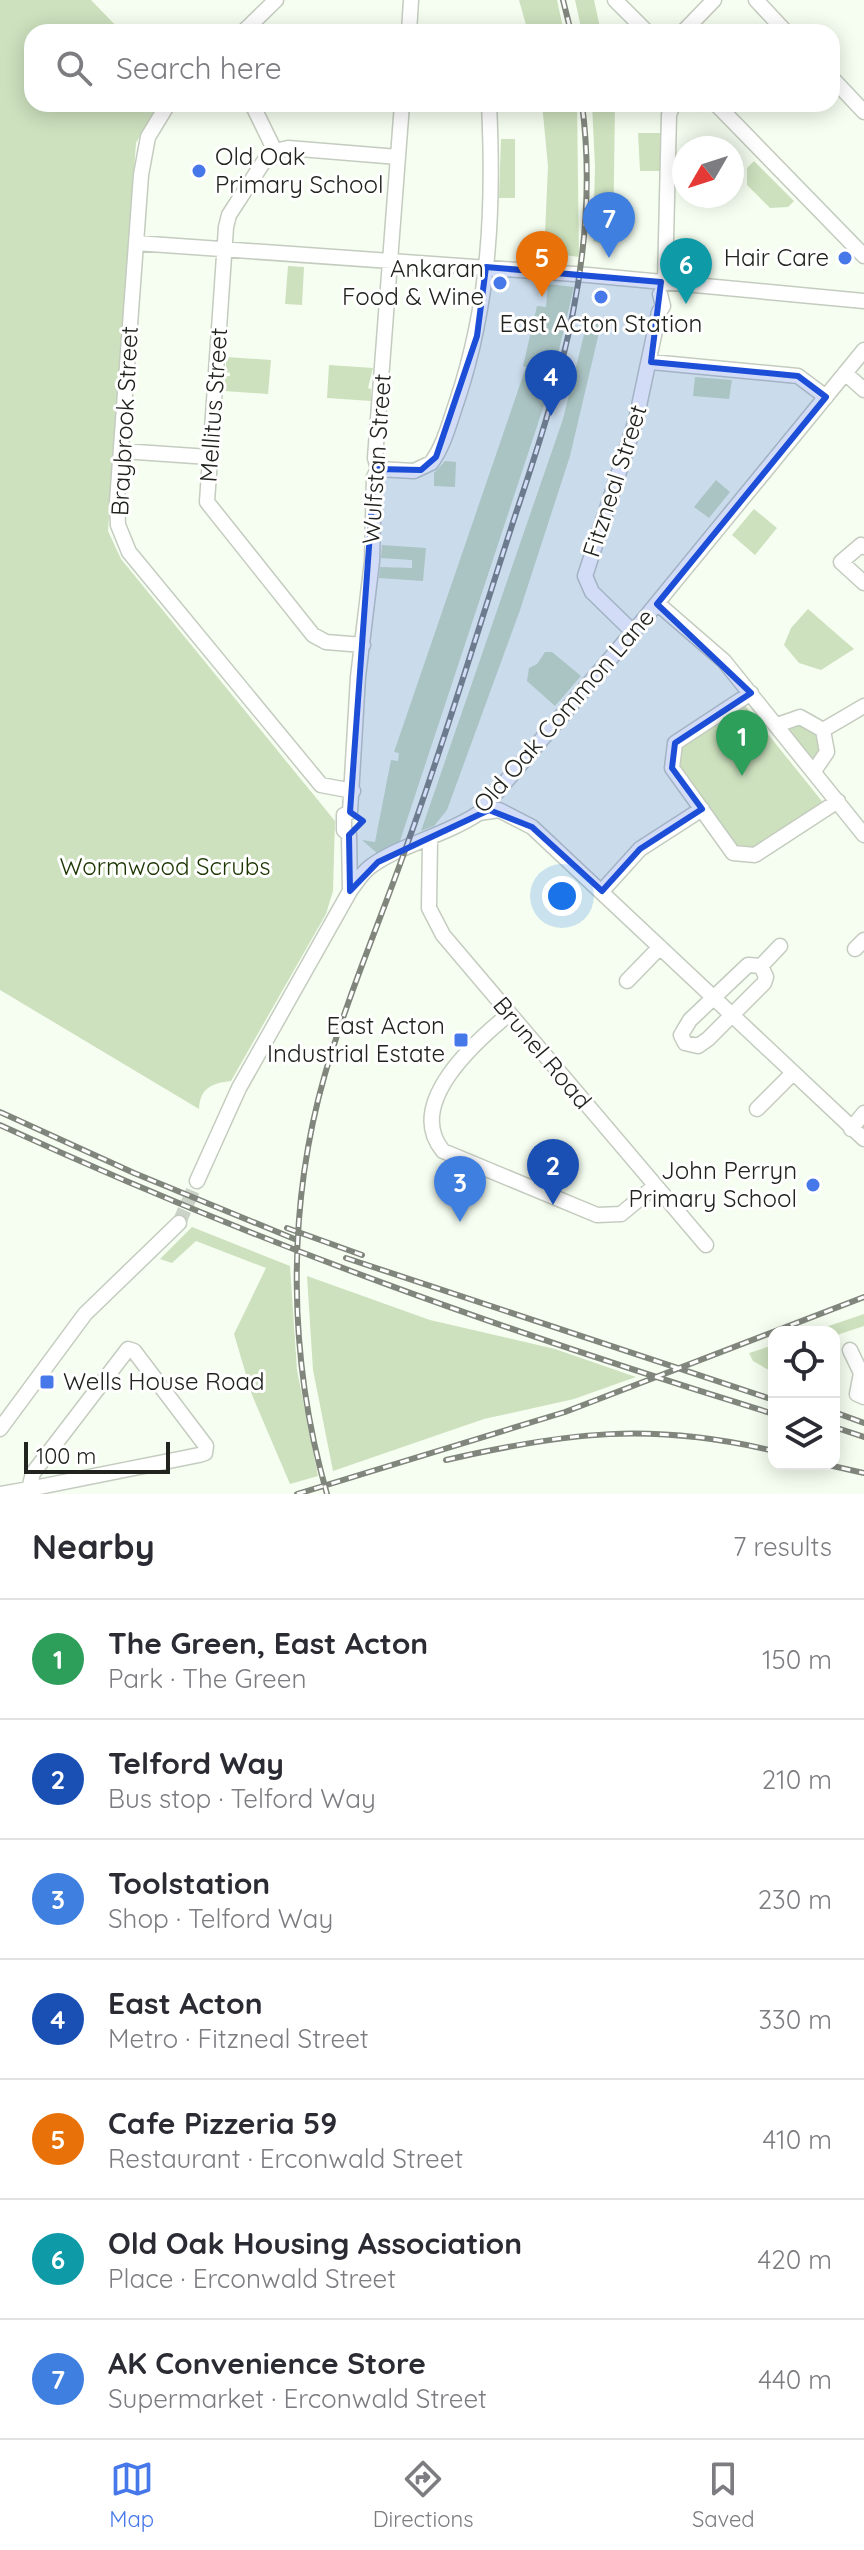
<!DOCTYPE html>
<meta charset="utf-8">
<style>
:root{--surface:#fff;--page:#f7f7f7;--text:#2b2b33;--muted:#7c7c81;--line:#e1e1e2;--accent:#4778ea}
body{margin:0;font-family:Quicksand,sans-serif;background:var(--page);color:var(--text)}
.controls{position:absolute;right:24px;bottom:24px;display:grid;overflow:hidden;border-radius:16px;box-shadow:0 4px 20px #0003}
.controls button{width:72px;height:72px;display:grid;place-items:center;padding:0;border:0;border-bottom:2px solid var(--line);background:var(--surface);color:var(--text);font:40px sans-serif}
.compass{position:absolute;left:672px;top:136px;width:72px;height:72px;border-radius:50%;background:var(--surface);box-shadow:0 4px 20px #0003;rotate:231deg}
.scale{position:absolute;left:24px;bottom:20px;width:146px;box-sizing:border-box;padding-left:8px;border:4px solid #20231e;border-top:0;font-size:22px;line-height:28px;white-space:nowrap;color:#20231e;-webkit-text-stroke:6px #fff;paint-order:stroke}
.you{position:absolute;left:562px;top:896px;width:28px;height:28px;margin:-20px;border:6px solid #fff;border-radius:50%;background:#1a73e8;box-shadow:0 0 0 12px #1a73e833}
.badge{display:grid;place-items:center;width:52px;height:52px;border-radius:50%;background:var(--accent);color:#fff;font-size:26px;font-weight:700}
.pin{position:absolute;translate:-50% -66px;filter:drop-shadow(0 2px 4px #0008)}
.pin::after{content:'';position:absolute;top:42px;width:28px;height:24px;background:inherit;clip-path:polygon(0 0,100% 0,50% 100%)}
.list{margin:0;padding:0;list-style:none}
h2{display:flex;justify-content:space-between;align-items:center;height:104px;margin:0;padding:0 32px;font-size:34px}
h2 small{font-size:26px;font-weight:400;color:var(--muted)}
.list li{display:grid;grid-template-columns:52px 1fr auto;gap:24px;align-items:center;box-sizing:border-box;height:120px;padding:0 32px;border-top:2px solid var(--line)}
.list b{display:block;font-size:30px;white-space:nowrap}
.list p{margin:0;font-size:26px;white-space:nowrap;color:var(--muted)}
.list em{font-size:26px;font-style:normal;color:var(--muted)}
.icon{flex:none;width:44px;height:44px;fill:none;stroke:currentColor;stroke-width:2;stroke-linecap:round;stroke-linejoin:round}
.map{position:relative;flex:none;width:864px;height:1494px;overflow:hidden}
.search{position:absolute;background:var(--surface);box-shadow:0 4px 20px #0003;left:24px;right:24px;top:24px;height:88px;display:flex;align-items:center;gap:20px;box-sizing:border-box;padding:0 28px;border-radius:24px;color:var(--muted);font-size:30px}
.sheet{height:944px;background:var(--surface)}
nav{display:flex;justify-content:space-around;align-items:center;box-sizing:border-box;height:112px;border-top:2px solid var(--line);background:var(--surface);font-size:22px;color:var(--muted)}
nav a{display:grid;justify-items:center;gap:4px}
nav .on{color:var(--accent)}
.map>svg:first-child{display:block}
.green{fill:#cde1be}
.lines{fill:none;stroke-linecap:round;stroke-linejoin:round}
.minor-tunnel{stroke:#cbd2c7;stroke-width:14;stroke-dasharray:14 7;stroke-linecap:butt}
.minor-casing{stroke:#c4ccbf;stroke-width:17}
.minor{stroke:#fff;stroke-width:14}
.rail-casing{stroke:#81867d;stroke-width:6}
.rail{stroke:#fff;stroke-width:3;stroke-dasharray:9;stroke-linecap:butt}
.marked{fill:#1d4ed8;fill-opacity:0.2;stroke:#1d4ed8;stroke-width:6;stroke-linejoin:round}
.poi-dot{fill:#4778ea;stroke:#fff;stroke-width:3}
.labels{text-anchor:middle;stroke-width:6;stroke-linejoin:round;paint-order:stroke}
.poi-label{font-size:24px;fill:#20231e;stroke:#fff;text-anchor:end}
.street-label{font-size:24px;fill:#20231e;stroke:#fff}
.park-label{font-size:24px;fill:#1b3500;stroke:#fff}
</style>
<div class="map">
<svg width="864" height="1494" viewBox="0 0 864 1494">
<rect width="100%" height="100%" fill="#f6fef1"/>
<path class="green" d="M0,0h91l31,32h-90v72h126l-22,39 -28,388 13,28 214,262 -2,70 -7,23 -95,167c-19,2 -31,7 -32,28l-199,-119z
M519,0h38l7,32h-36z
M575,0h19l7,32h-19z
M542,104h35l2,153 -15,-2 -1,6h-10l-2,-26 -6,-1 3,-68z
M592,104h23l-2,144 -20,-7 2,-74z
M638,133h22l1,38h-21z
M501,139h14v59h-16z
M754,161l40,40 -6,6 -18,1 -23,-23v-17z
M288,266l16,1 -2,38 -17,-1z
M548,284l26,3 -23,97 -152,460 -21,10 -16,-14 13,2 16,-82 7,1 1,-8 -5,-1 132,-385 -3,-1 14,-60 9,1z
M595,315l-1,9h7l-31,132 -50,154 -73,200 -13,16 -13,5 142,-412 24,-96z
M226,357l45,3 -3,34 -44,-3 1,-15h5v-3l-4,-1z
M329,365l44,3 -5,20 3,1v12l-44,-3z
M695,377l37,3 -3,19 -36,-3z
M445,461l11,1 -1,25 -21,-1v-13z
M716,480l14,12 -21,26 -15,-11z
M754,509l23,19 -22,27 -23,-20z
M382,545l44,3 -3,33 -44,-3 1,-11 32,1v-8l-31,-2z
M808,609l46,40 -33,21 -22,-7 -15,-18 7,-17z
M545,652h7l29,24 -26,30 -28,-25 2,-13 8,-4z
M743,703l82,102 -74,48 -17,-1 -58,-84c-2,-30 45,-50 67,-65z
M791,721l25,7 7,23 -9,9 -28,-30z
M192,1227l98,39 7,104 21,106 -28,8 -38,-89 -18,-61 32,-66 -70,-27 -24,22 -12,-4z
M307,1276l123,44 125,29 81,28 -62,22 -90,20 -151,52 -20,-101z
M864,1314v12l-30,10v-4h-23z
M774,1345v28l-21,-12 -4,-8z"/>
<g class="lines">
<path class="minor-tunnel" d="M179,1223l18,-42"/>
<defs>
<path id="minor" d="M615,0l32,32
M756,0l30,32
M243,32l33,-32
M409,32l2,-32
M683,32l31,-32
M832,78l32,34
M168,104l-20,33 -7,38 -24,327 1,23 11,27 192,233 32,6
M252,104l23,47 13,-3 110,9
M716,104l148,152
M275,151l-7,4 -39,60 -3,12 -19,275 106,133 13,7 37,3
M136,243l452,32 276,26
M665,282l4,-167 4,-11
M651,362l147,14 28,21
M845,373l19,17
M122,451l87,6
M378,469l36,2 17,-8c13,-17 19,-42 26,-62 33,-99 37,-194 32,-297
M864,547l-3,-2 -20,17 23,21
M657,603l67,58 140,174
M633,632l-41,-40 -7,-16 51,-156 23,-108 4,-6 -3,-12
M751,693l-76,50 -3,25 61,85 22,2 83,-54
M777,725l23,-8 23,13 4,22 -13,19
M823,730l41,-24
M479,813l20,-3 33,17 332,312
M430,839l-1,69 14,27 263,310
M350,891l-1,-56 -5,-5v-15l6,-3 8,-135 14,-116 2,-84 4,-8 -3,-11 27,-354
M602,891l38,-42 62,-40
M855,949l9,-9
M748,965l13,1 5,11 -2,6 -56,56 -10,7 -13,-3 -4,-8 9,-15z
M761,966l19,-20
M627,981l33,-34
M509,1014c-33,27 -105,90 -66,137l154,64 24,-1 34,-28
M757,1109l36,-36
M851,1129l13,-16
M197,1181l42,-93 111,-197c6,-8 12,-18 20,-24 31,-23 75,-31 109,-54l165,-194 220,-269
M850,1350l11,23 -4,21 7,3
M0,1429l85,-115 94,-91
M1,1494l28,-5 170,-34 6,-2 1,-7 -72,-95 -6,-2 -95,124 -4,16"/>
</defs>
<use href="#minor" class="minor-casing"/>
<use href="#minor" class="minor"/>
<defs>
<path id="rail" d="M563,0l8,32
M0,1112l134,61 163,67
M0,1125c251,116 510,208 774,289
M287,1228l75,27
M346,1258l428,142
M834,1412l30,11
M834,1427l30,10
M446,1460c121,-28 206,-38 328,-9
M824,1464l40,9
M297,1494l268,-82 299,-115
M327,1494c-39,-136 -41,-284 -2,-420 23,-79 56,-155 83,-232 39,-108 72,-219 108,-329 45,-133 85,-266 66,-409"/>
</defs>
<use href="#rail" class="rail-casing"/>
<use href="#rail" class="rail"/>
</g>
<path class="marked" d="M486,267l175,15 -10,80 147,14 28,21 -169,207 94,89 -76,50 -3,25 30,41 -62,40 -38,42 -70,-64 -43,-17 -111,52 -28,29 -1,-56 14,-14 -13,-9 24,-335 4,-8 43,1 15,-13 41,-121z"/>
<g class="poi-dot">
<circle cx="199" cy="171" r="8"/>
<circle cx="845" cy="258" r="8"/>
<circle cx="500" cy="283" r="8"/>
<circle cx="601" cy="297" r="8"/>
<rect x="453" y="1032" width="16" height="16" rx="4"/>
<circle cx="813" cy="1185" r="8"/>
<rect x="39" y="1374" width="16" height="16" rx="4"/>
</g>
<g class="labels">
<g class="poi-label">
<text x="215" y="165" text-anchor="start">Old Oak<tspan x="215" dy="28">Primary School</tspan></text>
<text x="829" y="266">Hair Care</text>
<text x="484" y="277">Ankaran<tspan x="484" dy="28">Food &amp; Wine</tspan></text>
<text x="601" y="332" text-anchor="middle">East Acton Station</text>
<text x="445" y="1034">East Acton<tspan x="445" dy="28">Industrial Estate</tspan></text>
<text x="797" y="1179">John Perryn<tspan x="797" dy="28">Primary School</tspan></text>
<text x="63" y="1390" text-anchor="start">Wells House Road</text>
</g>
<g class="street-label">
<text transform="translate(214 405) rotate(-86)" y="8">Mellitus Street</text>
<text transform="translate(125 421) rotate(-87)" y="8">Braybrook Street</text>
<text transform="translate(377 459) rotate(-86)" y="8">Wulfstan Street</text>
<text transform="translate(615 481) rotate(-72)" y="8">Fitzneal Street</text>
<text transform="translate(564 711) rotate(-49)" y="8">Old Oak Common Lane</text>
<text transform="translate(542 1053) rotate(50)" y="8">Brunel Road</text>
</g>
<g class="park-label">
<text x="165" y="875">Wormwood Scrubs</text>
</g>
</g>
</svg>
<div class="controls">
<button><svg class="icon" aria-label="locate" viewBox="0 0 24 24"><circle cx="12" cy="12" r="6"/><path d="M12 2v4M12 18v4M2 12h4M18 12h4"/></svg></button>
<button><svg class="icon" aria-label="layers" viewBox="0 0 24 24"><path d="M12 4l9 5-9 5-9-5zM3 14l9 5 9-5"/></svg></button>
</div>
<svg class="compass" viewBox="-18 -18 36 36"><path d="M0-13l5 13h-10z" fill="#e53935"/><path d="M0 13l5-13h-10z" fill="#7c7c81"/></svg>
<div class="scale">100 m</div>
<div class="you"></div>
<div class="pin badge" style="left:742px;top:776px;background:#2e9e5b">1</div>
<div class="pin badge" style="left:553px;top:1205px;background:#1a4fb4">2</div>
<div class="pin badge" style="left:460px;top:1222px;background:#3f7fe0">3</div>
<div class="pin badge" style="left:551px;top:416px;background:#1a4fb4">4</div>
<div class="pin badge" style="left:542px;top:297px;background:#e8710a">5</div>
<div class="pin badge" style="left:686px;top:304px;background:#0f9aa8">6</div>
<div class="pin badge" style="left:609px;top:258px;background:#3f7fe0">7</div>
<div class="search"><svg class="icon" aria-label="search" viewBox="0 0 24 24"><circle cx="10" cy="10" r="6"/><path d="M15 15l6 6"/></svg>Search here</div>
</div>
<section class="sheet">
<h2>Nearby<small>7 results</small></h2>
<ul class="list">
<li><span class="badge" style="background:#2e9e5b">1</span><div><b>The Green, East Acton</b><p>Park · The Green</p></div><em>150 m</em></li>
<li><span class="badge" style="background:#1a4fb4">2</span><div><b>Telford Way</b><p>Bus stop · Telford Way</p></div><em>210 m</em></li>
<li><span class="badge" style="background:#3f7fe0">3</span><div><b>Toolstation</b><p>Shop · Telford Way</p></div><em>230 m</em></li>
<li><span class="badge" style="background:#1a4fb4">4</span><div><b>East Acton</b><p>Metro · Fitzneal Street</p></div><em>330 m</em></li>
<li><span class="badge" style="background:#e8710a">5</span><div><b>Cafe Pizzeria 59</b><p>Restaurant · Erconwald Street</p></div><em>410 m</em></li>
<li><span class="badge" style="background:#0f9aa8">6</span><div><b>Old Oak Housing Association</b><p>Place · Erconwald Street</p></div><em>420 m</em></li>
<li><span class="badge" style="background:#3f7fe0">7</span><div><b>AK Convenience Store</b><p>Supermarket · Erconwald Street</p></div><em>440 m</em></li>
</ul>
</section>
<nav>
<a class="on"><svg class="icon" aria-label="map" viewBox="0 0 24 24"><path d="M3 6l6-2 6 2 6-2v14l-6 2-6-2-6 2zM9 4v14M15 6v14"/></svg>Map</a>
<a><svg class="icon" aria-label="directions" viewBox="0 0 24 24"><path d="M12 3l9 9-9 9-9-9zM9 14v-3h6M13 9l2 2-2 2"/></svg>Directions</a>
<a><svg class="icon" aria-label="saved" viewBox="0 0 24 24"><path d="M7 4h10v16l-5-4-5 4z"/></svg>Saved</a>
</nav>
